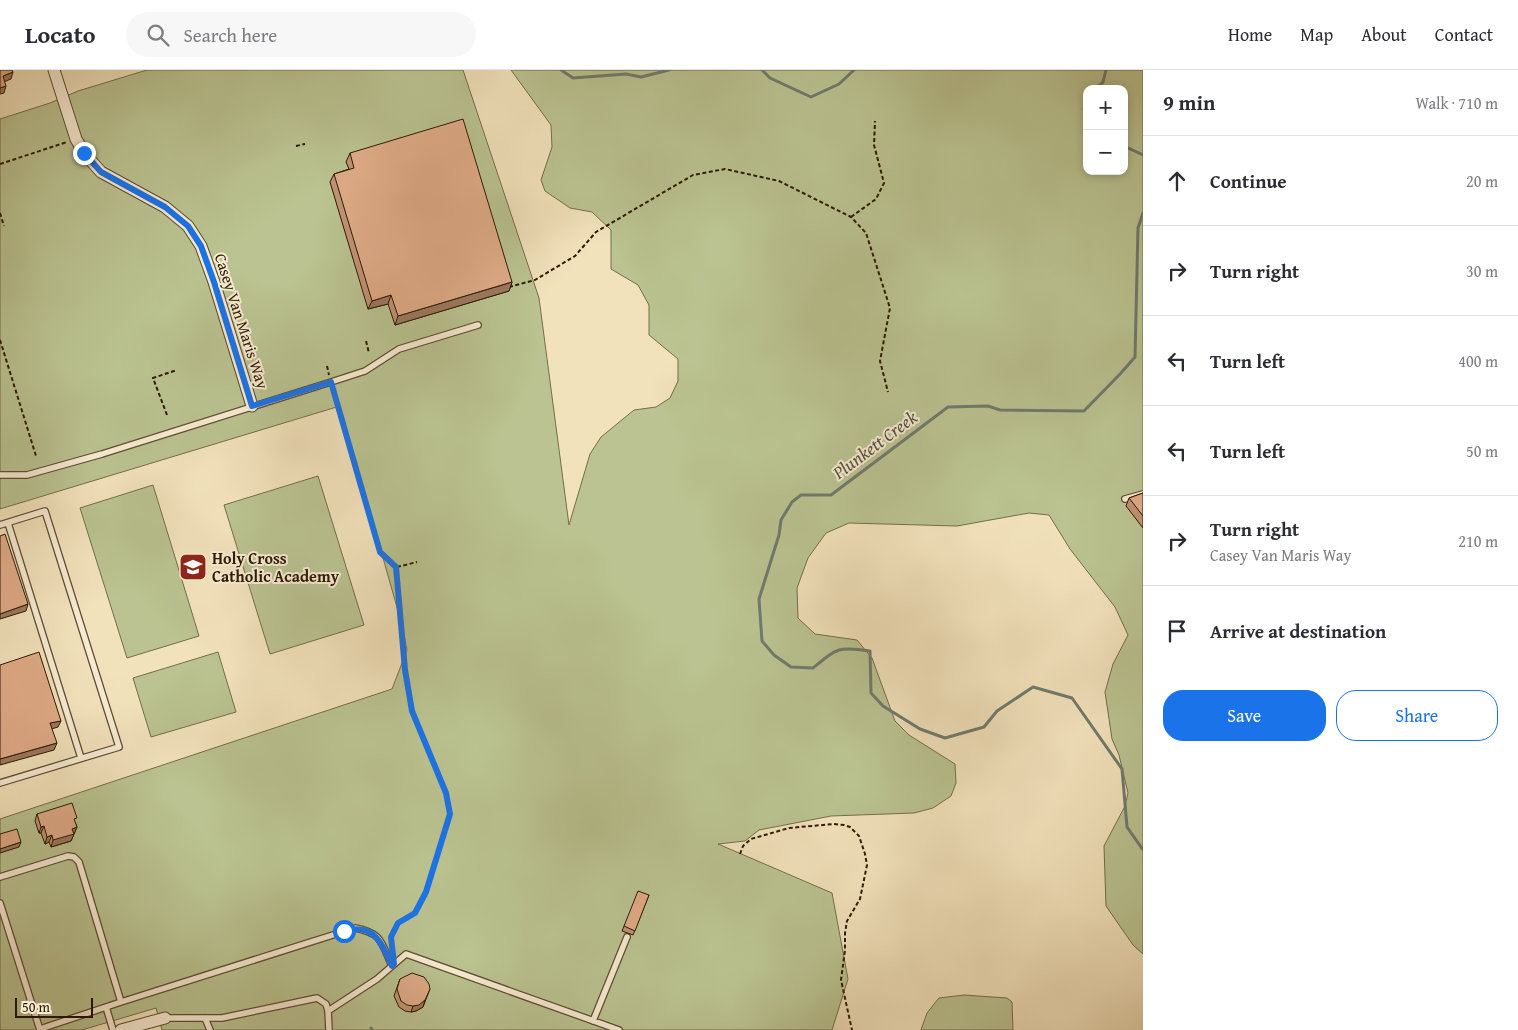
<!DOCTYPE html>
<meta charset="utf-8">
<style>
:root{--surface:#fff;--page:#f7f7f7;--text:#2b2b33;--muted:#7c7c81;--line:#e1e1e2;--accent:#1a73e8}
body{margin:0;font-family:"Gentium Book Plus",serif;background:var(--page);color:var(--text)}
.controls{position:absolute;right:15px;top:15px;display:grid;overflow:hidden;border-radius:10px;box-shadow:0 2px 8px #0003}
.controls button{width:45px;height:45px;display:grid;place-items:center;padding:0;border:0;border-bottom:1px solid var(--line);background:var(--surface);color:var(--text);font:25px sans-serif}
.scale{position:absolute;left:15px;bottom:12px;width:78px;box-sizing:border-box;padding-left:5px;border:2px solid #2c1903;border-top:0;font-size:14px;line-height:18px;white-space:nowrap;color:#2c1903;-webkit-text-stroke:4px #f7ecd3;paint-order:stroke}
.stop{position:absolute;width:15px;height:15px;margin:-11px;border:4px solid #1a73e8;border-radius:50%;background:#fff}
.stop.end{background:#1a73e8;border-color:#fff;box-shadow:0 1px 5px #0008}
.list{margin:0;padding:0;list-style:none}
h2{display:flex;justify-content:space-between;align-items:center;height:65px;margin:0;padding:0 20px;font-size:21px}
h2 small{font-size:16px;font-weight:400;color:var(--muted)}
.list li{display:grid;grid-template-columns:32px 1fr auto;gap:15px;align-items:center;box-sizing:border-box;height:90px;padding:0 20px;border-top:1px solid var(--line)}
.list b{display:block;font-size:19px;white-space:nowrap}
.list p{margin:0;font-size:16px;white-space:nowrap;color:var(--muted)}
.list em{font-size:16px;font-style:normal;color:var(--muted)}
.actions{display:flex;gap:10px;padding:15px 20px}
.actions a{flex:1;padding:11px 0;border:1px solid var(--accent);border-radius:20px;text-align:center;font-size:18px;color:var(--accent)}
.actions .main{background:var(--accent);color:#fff}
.icon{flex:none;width:28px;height:28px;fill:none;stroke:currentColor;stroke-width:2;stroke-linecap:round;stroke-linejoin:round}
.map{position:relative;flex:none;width:1143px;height:960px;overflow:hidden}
header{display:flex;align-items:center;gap:30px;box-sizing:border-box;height:70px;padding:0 25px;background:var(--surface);border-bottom:1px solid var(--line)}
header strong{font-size:24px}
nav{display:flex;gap:28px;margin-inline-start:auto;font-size:18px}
.search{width:350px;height:45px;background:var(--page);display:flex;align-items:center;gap:12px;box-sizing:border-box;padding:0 18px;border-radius:28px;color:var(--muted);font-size:19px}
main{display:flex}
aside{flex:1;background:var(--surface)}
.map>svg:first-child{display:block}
.green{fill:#bac391;stroke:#736e4a;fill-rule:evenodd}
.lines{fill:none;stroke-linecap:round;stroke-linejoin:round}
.stream{stroke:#6f7b6e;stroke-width:3}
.service-casing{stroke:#5e4b31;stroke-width:8}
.minor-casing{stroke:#5e4b31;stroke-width:13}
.path{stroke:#2c1903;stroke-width:2;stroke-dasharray:4 2.5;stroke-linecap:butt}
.service{stroke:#f7ecd3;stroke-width:5.5}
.minor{stroke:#f7ecd3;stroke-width:11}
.wall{fill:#c09375;stroke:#2c1903}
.shaded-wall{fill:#9c785f;stroke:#2c1903}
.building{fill:#dfab88;stroke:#2c1903}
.route{stroke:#1a73e8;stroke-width:6}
.labels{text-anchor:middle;stroke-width:4;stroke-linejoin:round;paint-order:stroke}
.street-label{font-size:16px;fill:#2c1903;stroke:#f7ecd3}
.poi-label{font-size:16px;font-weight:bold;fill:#2c1903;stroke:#f7ecd3;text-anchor:start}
.water-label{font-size:18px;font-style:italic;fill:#535241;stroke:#f7ecd3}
</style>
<header>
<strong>Locato</strong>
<div class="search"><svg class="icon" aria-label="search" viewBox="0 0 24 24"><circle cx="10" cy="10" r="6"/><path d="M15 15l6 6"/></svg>Search here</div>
<nav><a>Home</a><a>Map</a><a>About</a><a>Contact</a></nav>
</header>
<main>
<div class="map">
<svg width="1143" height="960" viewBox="0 0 1143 960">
<rect width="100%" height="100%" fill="#f2e2bc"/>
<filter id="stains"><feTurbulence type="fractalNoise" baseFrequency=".004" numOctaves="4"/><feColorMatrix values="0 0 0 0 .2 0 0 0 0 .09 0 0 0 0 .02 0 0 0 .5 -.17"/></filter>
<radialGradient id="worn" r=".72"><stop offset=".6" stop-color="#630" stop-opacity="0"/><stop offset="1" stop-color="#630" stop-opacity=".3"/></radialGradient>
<path class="green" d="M147,0h316l76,228 30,227 21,-71 11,-17 33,-27 22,-3 14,-9 8,-17v-22l-29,-24v-30l-11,-20 -27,-16v-39l-19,-18 -22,-4 -25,-17 -4,-11 11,-33 -1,-22 -40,-55h632v884l-10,-9 -27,-39 -2,-60 21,-40 3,-13 -9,-38 -7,-16 -7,-47 8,-28 15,-29 -13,-28 -45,-58 -21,-34 -20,-2 -72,13 -108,-3 -23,10 -18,25 -11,30 1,30 17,16 42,6 15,18 23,63 14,14 46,29 1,19 -5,13 -18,12 -19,5 -83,3 -72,14 -14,11 -27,3 114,49 16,86 -16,51h-670l-6,-22 -74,22h-82v-211l392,-130 15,-39 -5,-25 -62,-219 -340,103v-390l50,-16 28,-12zM1087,19h37v82h-37z
M318,406l46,149 -94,29 -46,-149z
M153,415l46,151 -72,22 -47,-150z
M218,582l18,60 -85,25 -18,-59z
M964,925l43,3 5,4 1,28h-92l6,-17 12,-15z"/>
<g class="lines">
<path class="stream" d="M561,0l12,8 53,-4 15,3 28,-7
M762,0l8,8 41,19 28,-13 15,-14
M1096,19l7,-7 3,-12
M1087,32l-3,7 3,5
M1124,76l19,9
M1143,143l-5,15 -3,129 -14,16 -37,38 -84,-1 -12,-4 -40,1 -117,88h-30l-9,7 -11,18 -2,15 -20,64 3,42 12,14 17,12 22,1c24,-20 26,-22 57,-17l1,42 12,13 37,23 25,9 39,-11 13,-16 36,-24 39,11 50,71 5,58 16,23
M371,958l1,2"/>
<defs>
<path id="service" d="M0,405h27l75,-21 229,-72 34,-11 34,-22 79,-24
M1125,429l18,-5
M8,453l73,235
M0,455l45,-14 74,236 -119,36
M0,807l68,-21 6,1 5,5 42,140 -81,27
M0,833l40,127
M121,932l234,-74c27,5 26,14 37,38
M106,937l7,23
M328,941l1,19
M165,948h57l95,-20 9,6 2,7 49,-32 29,-25 213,76
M205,948l5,12
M593,951l34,-84"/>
<path id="minor" d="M54,0l22,69 8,14 17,19 64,35 23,19 13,20 13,36 38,124
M121,960l44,-12"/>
</defs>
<use href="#service" class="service-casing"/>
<use href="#minor" class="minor-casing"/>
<path class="path" d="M296,76l9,-2
M0,94l67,-22
M0,143l4,13
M851,147l25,-18 8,-16 -10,-38 1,-24
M509,217l26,-7 40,-24 21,-24 97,-57 32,-6 54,12 72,36 15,16 24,75 -10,53 8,31
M0,270l36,116
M366,271l3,12
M327,296l2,9
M333,319l47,163 16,15 9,102 7,42 34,82 4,21 -24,78 -11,21 -17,10 -7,14 1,8
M167,345l-14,-37 24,-8
M397,497l20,-5
M740,784l3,-8 8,-7 38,-11 45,-4 10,1 6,2 9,9 6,18 2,11 -7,34 -13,22 -2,12v17l-4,30 11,50"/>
<use href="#service" class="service"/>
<use href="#minor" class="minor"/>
</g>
<path class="wall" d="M350,83l162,129 -3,9 -114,34 -7,-21 -20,5 -38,-127 4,-8 15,-5 -3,-7z
M1143,423v35l-17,-22 3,-8z
M37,744l38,8 2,5 -6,14 -20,6 -2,-5 -4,2 -4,-11h-2l-4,-12z
M649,825l-16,40 -11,-4 2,-5z
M400,909l30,10 -7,18 -7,4 -5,1 -6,-1 -6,-4 -5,-11z"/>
<path class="shaded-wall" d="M13,2l-2,7 -10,4 2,-7z
M6,16l-2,7 -4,1v-6z
M512,212l-3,9 -114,34 3,-9z
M391,225l-3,9 -20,5 4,-8z
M28,534l-2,7 -26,8v-5z
M61,651l-3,6 -10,3 2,-7z
M57,673l-3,7 -54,15v-6z
M44,756l-3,7h-2l2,-6z
M77,757l-6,14 -20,6 2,-7 19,-11z
M52,765l-3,7 -4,2 2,-7z
M21,772l-2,5 -19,6v-4z
M425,930l-2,7 -7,4 -5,1 2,-6z"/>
<path class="building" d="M0,0h12l1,2 -10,4 3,10 -6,2z
M463,49l49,163 -114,34 -7,-21 -19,6 -38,-127 20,-6 -4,-15z
M1143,423v23l-14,-18z
M5,464l23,70 -28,10v-78z
M39,582l22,69 -11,2 7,20 -57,16v-94z
M72,733l5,15 -3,1 3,8 -5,2 2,5 -21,6 -1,-5 -5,2 -3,-11 -3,1 -4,-13z
M17,759l4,13 -21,7v-15z
M638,821l11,4 -14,36 -11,-5z
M412,903l12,4 5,7 1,5 -5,11 -6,5 -6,1 -6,-1 -6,-4 -4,-12 3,-10z"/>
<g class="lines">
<path class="route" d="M84,83l17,19 64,35 23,19 13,20 13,36 38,124 79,-24 49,170 16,15 9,103 7,41 34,82 4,21 -24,78 -11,21 -17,10 -7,14 3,27 -2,2c-11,-24 -17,-43 -48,-35"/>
</g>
<defs>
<symbol id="school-square" viewBox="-11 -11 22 22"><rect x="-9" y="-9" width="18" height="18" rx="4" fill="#8f2418" stroke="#f7ecd3"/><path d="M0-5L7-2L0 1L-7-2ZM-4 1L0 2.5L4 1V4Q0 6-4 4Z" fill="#fff"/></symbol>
</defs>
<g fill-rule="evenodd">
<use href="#school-square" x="177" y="481" width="32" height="32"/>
</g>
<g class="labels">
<g class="street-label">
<text transform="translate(242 251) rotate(72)" y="6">Casey Van Maris Way</text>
</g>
<g class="poi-label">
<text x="212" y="494">Holy Cross<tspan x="212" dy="18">Catholic Academy</tspan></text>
</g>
<g class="water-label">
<text transform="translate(875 375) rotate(-37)" y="6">Plunkett Creek</text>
</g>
</g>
<rect width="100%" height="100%" filter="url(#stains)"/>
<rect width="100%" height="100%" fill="url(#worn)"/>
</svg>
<div class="controls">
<button>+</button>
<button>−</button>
</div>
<div class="scale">50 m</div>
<div class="stop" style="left:344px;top:861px"></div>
<div class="stop end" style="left:84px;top:83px"></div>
</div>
<aside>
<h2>9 min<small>Walk · 710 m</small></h2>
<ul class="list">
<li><svg class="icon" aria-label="ahead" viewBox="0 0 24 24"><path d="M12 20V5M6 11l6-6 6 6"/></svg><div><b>Continue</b></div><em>20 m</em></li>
<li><svg class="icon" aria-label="right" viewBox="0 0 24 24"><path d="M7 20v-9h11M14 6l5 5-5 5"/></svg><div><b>Turn right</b></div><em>30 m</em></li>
<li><svg class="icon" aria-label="left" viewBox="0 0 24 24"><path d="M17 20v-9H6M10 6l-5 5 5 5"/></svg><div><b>Turn left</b></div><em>400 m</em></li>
<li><svg class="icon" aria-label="left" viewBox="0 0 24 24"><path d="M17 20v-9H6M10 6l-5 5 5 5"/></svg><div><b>Turn left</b></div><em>50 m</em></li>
<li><svg class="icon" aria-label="right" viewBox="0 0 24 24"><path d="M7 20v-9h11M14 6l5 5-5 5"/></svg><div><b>Turn right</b><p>Casey Van Maris Way</p></div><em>210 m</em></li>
<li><svg class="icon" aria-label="arrive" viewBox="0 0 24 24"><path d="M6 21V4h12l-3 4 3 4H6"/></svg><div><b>Arrive at destination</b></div></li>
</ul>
<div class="actions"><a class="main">Save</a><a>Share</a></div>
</aside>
</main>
